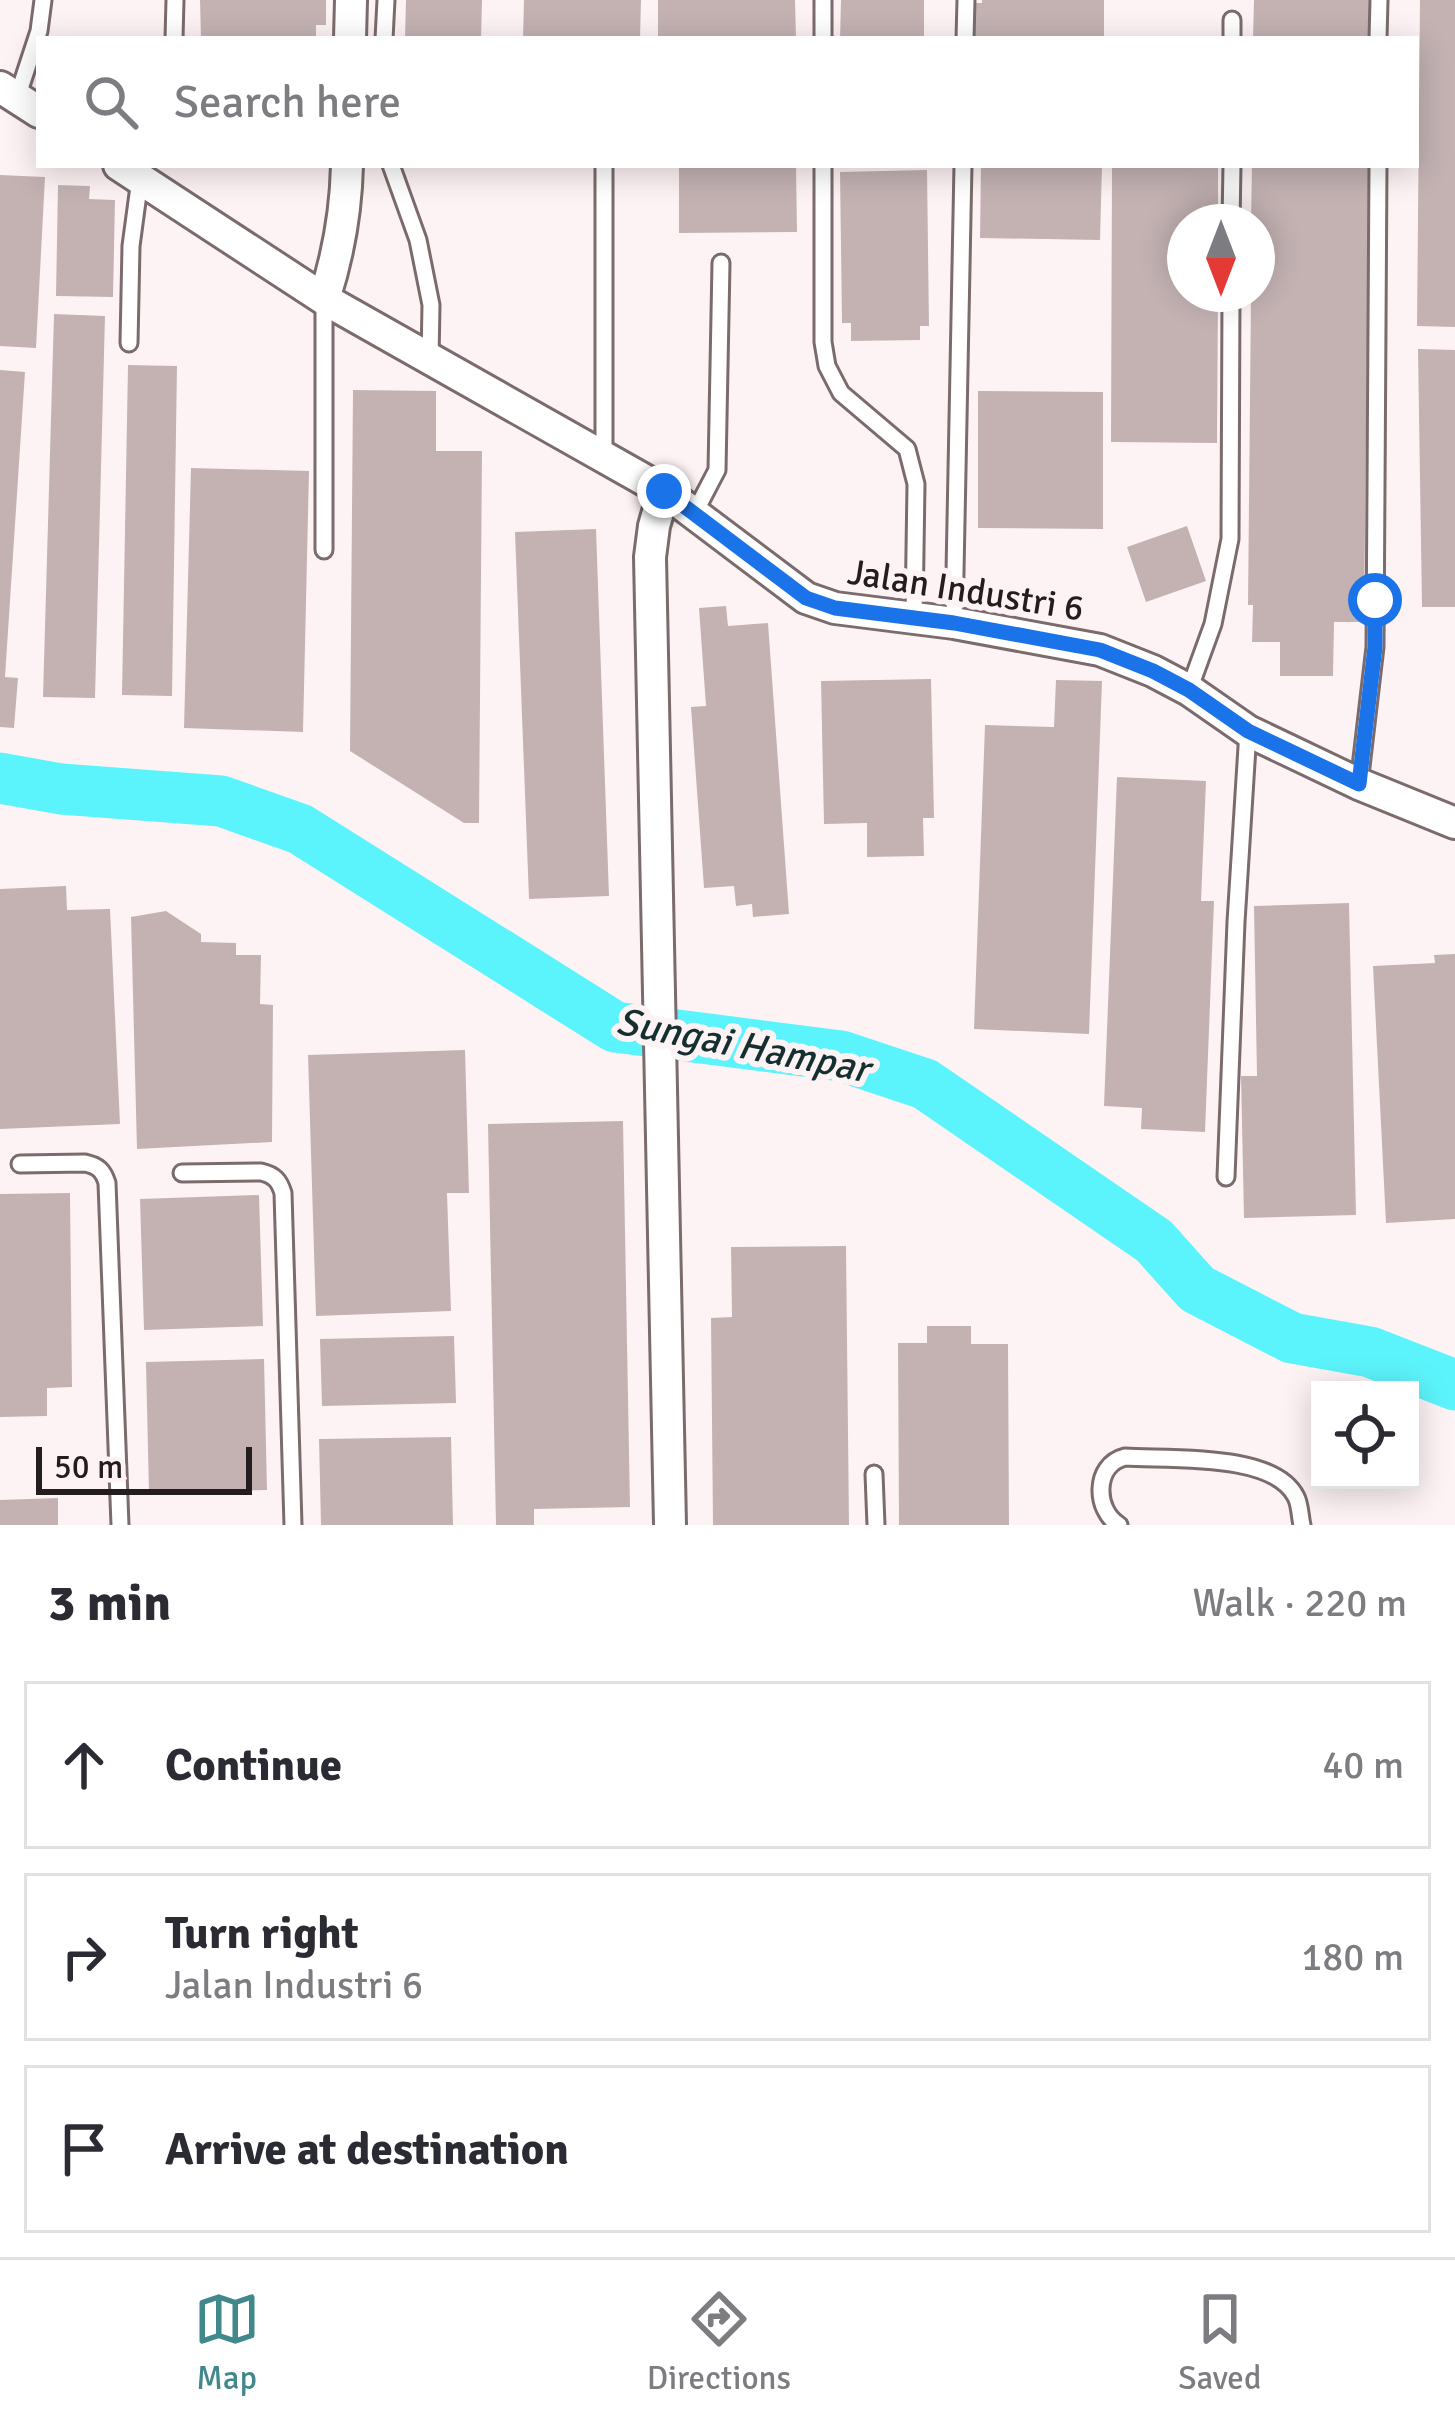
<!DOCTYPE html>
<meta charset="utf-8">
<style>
:root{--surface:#fff;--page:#f2f2f3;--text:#2b2b33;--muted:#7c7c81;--line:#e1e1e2;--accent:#40888c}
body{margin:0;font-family:Signika,sans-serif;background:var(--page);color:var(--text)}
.controls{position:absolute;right:36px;bottom:36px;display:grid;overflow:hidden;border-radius:0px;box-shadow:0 6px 30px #0003}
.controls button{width:108px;height:108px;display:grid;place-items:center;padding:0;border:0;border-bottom:3px solid var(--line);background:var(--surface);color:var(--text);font:60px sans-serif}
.compass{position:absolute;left:1167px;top:204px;width:108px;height:108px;border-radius:50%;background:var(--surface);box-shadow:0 6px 30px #0003;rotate:180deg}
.scale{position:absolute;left:36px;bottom:30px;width:216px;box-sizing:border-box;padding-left:12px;border:6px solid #241d1d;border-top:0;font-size:33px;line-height:42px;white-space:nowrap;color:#241d1d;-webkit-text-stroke:9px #fef3f4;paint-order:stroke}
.stop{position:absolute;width:36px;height:36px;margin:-27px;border:9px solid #1a73e8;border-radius:50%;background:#fff}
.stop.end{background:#1a73e8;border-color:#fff;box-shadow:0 3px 12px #0008}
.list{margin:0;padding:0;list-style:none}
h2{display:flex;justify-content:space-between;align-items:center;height:156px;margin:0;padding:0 48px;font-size:51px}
h2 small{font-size:39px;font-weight:400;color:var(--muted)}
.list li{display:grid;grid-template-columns:78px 1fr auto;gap:36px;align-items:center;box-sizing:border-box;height:168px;margin:0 24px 24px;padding:0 24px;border:3px solid var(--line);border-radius:0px}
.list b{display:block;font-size:45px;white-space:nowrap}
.list p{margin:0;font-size:39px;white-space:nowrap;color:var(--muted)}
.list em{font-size:39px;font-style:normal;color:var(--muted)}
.icon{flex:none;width:66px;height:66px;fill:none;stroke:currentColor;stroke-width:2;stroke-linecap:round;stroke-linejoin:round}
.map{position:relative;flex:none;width:1455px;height:1525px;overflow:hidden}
.search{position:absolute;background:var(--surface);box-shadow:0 6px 30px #0003;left:36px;right:36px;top:36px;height:132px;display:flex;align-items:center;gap:30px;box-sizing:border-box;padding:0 42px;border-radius:0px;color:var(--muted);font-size:45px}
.sheet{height:732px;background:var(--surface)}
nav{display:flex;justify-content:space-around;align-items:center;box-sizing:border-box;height:168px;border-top:3px solid var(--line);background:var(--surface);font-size:33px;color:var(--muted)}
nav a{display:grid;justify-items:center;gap:6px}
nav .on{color:var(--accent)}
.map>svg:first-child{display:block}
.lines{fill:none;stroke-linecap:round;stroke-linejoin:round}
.river{stroke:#5cf4fc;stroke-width:51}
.building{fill:#c4b2b3}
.lane-casing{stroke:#7b6b6c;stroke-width:21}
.street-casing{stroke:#7b6b6c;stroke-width:36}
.lane{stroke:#fff;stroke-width:15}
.street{stroke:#fff;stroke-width:30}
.route{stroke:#1a73e8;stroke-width:15}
.labels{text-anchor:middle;stroke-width:12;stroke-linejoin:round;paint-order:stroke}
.street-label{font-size:36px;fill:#241d1d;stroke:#fef3f4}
.water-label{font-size:39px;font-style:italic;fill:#152f30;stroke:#fef3f4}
</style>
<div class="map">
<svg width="1455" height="1525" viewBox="0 0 1455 1525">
<rect width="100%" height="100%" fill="#fef3f4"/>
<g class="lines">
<path class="river" d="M0,778l61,11 160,12 79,28 315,198 226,29 84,28 229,157 43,48 95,49 78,14 85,33"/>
</g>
<path class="building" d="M200,0h126v25h-10v14h-115z
M406,0h76l-1,39h-76z
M524,0h117l-1,39h-117z
M658,0h137l1,39h-138z
M841,0h83v39h-84z
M982,0h122v39h-133l1,-36h10z
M1254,0h116v39h-117z
M1420,0h35v327l-38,-1z
M679,165h117l1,67 -118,1z
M981,165h121l-2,75 -120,-2z
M1112,165h106v57h-33v72h33l-1,149 -106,-1z
M1252,165h117l-5,457h-30l-1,54h-53v-34h-28l1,-37h-5l3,-311h6v-72h-6z
M927,170l2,156h-9v14l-69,1v-18h-9l-2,-151z
M0,175l45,2 -9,171 -36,-2z
M58,185l32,1 -1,13 26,1 -2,97 -57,-1z
M54,314l51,2 -10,382 -52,-1z
M1418,349l37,1v257h-33z
M128,365l49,1 -5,330 -50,-1z
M0,370l25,2 -20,305 13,1 -4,50 -14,-1z
M353,390l83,1v60h46l-3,372h-15l-114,-72z
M978,391l125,1v137l-125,-1z
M191,468l118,3 -6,261 -119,-4z
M1187,526l19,55 -60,21 -19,-55z
M596,529l13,367 -80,3 -14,-367z
M726,606l2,20 40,-3 21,291 -36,3 -1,-13 -16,2 -2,-20 -30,2 -13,-181 15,-1 -7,-98z
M931,679l3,139h-11l1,38 -57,1v-34l-43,1 -3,-143z
M1056,680l46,1 -13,353 -115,-5 11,-304 69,2z
M1117,777l89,4 -5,120h13l-9,231 -64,-3 1,-21 -38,-2z
M66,886l1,24 43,-1 10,215 -120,5v-240z
M1349,903l7,312 -112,3 -3,-142h16l-3,-170z
M166,911l35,23v8l35,1v12h25l-1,49 13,1 -1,137 -135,7 -6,-232z
M1455,954v265l-69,4 -13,-257 62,-3 -1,-8z
M465,1050l4,143h-22l4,118 -135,5 -8,-261z
M623,1121l7,386 -96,2v16h-38l-8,-401z
M70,1193l2,194 -25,1v28l-47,1v-223z
M259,1195l4,131 -119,4 -4,-131z
M846,1246l3,279h-136l-2,-207 21,-1 -1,-70z
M927,1326h44v18h37l1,181h-110l-1,-182h29z
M454,1336l2,67 -134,3 -2,-67z
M264,1359l3,131 -118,3 -3,-131z
M451,1437l2,88h-132l-2,-86z
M58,1498v27h-58v-25z"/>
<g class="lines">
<defs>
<path id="lane" d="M174,39l1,-39
M384,39l2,-39
M823,39v-39
M965,39l1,-39
M1232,39v-19
M1378,39l1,-39
M17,98l22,-67 4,-31
M391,165l27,75 13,65 -1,54
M604,165v293
M823,165v177l4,24 14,27 66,56 9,35 -2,134
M1231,222l1,-57
M324,299v251
M129,343l2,-97 9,-67
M694,514l23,-44 4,-207
M954,623l9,-458
M1189,690l24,-66 17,-85 1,-245
M1359,784l16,-137 3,-482
M20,1164l65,-1c13,3 18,7 22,20l13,342
M182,1173l79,-1c13,3 18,8 22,21l10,332
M1226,1177l10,-255 12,-191
M874,1474l2,51
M1119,1525c-24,-14 -26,-60 6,-68 43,3 149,-5 171,40 4,7 4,20 6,28"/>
<path id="street" d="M350,39l1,-39
M0,87l39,25
M119,165l205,134 340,192 142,107 29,10 119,15 146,27 53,21 36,19 59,41 111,53 96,39
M324,299c14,-43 22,-88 23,-134
M664,491l-10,35 -4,31 20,968"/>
</defs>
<use href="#lane" class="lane-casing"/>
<use href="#street" class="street-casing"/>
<use href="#lane" class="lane"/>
<use href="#street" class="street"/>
</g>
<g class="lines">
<path class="route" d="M664,491l142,107 29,10 119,15 146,27 53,21 36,19 59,41 111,53 16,-137v-47"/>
</g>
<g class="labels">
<g class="street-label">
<text transform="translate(966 589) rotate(9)" y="13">Jalan Industri 6</text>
</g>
<g class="water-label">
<text transform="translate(743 1044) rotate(11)" y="14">Sungai Hampar</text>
</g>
</g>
</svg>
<div class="controls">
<button><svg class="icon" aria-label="locate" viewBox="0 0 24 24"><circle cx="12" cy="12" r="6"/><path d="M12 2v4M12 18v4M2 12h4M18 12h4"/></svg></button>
</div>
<svg class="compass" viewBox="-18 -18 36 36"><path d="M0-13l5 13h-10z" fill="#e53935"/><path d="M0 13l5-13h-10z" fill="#7c7c81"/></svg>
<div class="scale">50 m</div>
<div class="stop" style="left:1375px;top:600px"></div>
<div class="stop end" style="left:664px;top:491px"></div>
<div class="search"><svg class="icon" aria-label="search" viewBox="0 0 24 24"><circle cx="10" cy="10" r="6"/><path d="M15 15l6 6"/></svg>Search here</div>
</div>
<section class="sheet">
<h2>3 min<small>Walk · 220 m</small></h2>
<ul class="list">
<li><svg class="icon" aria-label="ahead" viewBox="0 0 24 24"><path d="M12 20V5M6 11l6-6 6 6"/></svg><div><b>Continue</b></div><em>40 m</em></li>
<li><svg class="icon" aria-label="right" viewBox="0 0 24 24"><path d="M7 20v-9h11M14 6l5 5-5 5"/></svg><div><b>Turn right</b><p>Jalan Industri 6</p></div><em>180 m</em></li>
<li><svg class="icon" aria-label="arrive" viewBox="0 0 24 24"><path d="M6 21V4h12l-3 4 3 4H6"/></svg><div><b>Arrive at destination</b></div></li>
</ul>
</section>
<nav>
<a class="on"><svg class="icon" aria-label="map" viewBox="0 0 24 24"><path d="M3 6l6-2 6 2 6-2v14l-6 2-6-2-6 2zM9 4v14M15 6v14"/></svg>Map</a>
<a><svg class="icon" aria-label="directions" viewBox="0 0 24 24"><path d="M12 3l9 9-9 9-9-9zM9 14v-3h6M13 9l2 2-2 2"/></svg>Directions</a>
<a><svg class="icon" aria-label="saved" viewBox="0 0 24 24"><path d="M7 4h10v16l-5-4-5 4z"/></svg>Saved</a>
</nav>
